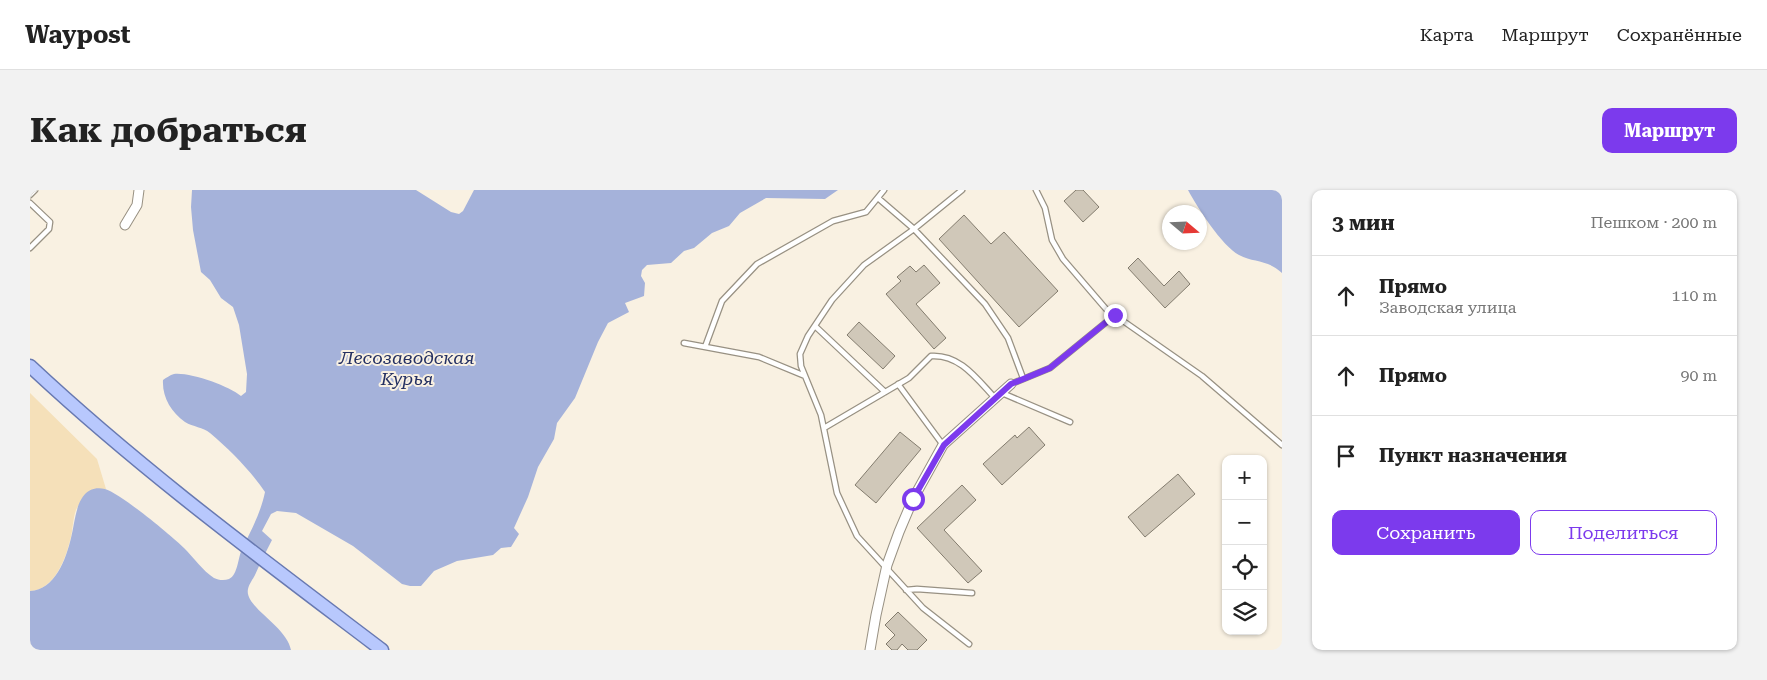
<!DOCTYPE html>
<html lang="ru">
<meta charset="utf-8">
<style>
:root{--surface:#fff;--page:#f2f2f2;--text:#222;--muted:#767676;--line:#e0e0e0;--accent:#7c3aed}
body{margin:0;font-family:"Roboto Serif",serif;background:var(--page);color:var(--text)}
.controls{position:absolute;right:15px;bottom:15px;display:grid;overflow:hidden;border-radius:10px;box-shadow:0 1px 4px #0004}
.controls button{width:45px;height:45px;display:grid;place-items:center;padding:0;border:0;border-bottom:1px solid var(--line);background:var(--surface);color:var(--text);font:25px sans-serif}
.compass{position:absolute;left:1132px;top:15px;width:45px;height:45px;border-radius:50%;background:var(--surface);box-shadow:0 1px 4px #0004;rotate:109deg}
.stop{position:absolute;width:15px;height:15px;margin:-11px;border:4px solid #7c3aed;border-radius:50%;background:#fff}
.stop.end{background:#7c3aed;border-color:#fff;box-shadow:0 1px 5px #0008}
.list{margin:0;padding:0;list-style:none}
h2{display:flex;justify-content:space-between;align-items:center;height:65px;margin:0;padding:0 20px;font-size:21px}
h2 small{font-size:16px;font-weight:400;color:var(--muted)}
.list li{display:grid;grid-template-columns:32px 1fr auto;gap:15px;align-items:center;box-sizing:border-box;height:80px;padding:0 20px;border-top:1px solid var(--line)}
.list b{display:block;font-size:19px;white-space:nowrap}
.list p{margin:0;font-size:16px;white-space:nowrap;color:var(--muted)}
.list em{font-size:16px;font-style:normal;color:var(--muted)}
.actions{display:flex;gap:10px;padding:15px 20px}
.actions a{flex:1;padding:11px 0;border:1px solid var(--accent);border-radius:10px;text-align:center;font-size:18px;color:var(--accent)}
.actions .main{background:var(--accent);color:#fff}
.icon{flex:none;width:28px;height:28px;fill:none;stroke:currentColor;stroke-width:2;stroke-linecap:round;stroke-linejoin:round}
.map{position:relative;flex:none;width:1252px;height:460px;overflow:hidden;border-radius:10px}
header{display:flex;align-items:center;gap:30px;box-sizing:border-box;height:70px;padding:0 25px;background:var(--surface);border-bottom:1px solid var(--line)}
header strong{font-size:24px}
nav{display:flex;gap:28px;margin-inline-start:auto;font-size:18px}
.intro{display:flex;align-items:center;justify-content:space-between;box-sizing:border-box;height:120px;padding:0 30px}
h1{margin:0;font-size:35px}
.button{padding:12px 22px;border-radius:10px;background:var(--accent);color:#fff;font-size:18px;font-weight:700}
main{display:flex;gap:30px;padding:0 30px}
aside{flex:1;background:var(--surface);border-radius:10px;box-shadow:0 1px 4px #0004}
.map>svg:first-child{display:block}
.green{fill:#f5e0b9}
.water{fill:#a5b2da}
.building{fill:#d0c8b9;stroke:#837c6e}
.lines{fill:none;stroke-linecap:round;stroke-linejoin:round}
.service-casing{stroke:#989183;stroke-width:7}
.minor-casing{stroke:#989183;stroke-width:11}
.primary-casing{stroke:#6879b1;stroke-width:15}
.service{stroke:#fff;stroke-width:4.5}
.minor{stroke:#fff;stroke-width:9}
.primary{stroke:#b8c8fd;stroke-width:12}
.route{stroke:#7c3aed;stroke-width:6}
.labels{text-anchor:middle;stroke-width:4;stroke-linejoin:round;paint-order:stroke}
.water-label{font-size:18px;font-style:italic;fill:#243062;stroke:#f9f1e2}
</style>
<header>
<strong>Waypost</strong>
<nav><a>Карта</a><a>Маршрут</a><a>Сохранённые</a></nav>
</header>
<div class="intro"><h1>Как добраться</h1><a class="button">Маршрут</a></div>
<main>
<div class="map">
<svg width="1252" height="460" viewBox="0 0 1252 460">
<rect width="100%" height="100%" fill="#f9f1e2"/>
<path class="green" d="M0,203l67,66 9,30h-13c-5,6 -14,14 -17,21 -3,8 -3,18 -5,27 -5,21 -16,53 -41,54z"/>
<path class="water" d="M162,0h224l35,22 8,2 4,-3 11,-21h364l-13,9 -59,-1 -26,15 -11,13 -17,7 -18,15 -10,3 -13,12 -24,2 -5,5 -1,6 4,7 -1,13 -19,7 4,9 -21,11 -10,19 -23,56 -18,25 -3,16 -16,28 -10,30 -14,31 5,6 -8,13 -10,1 -8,7 -36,6 -23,10 -13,15h-11l-8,-2 -49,-38 -57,-33 -19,-2 -6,3 -9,17 10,9c-6,12 -12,23 -17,35 -2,4 -6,9 -7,14 -4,18 39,37 43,61h-261v-59c25,-1 36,-32 41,-53 5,-19 5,-55 34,-49 15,4 67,47 79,59 9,9 19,23 30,30 4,2 10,3 15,1 9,-4 9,-22 13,-30 9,-18 19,-37 23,-57 -15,-22 -35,-42 -55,-59 -7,-6 -17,-6 -25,-11 -14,-10 -23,-25 -22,-42 3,-2 7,-5 11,-6 16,-2 55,12 67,22l5,-4 1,-18 -8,-49 -6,-18 -12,-9 -11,-18 -9,-8 -8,-42 -2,-23z
M1158,0h94v83c-15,-14 -28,-10 -43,-18 -17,-9 -42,-48 -51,-65z"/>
<path class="building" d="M1046,0h7l16,17 -16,15 -19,-21z
M934,25l27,29 13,-12 54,59 -39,36 -80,-88z
M1108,68l26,28 15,-15 11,13 -25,24 -37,-40z
M894,75l16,18 -24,21 30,34 -12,11 -48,-55 15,-13 -4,-4 13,-11 6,6z
M829,132l36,34 -12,13 -36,-34z
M999,237l16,18 -43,40 -19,-21 32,-29 2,3z
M870,242l21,17 -45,54 -21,-18z
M1148,284l17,20 -50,43 -17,-20z
M932,295l14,15 -32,30 38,41 -14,12 -51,-55z
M868,422l29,28 -10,10h-9l-6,-6 -5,6h-5l-6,-6 9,-9 -10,-10z"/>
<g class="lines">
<defs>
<path id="service" d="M932,0l-48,39 71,75 23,34 15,40
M1006,0l9,18 7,32 11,19 43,50 96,67 80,69
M0,5l5,-5
M848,8l36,31 -50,36 -32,35 -24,36 -8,18 1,12 20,49 16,78 20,43 66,72 46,36
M0,13l20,19 -1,7 -19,19
M785,136l70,66
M654,153l75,14 46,19
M675,157l17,-46 35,-37 76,-43 33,-9 18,-22
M868,194l45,61
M981,194l39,-16 65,-53
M972,203l68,29
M794,238l85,-50 22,-22c29,-2 46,23 64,42
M876,400l11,-1 55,4"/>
<path id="minor" d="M95,35l12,-20 2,-15
M840,460l6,-35 11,-50 12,-33 14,-33 30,-54 68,-61"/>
<path id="primary" d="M0,176c110,103 232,193 352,284"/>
</defs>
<use href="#service" class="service-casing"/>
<use href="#minor" class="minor-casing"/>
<use href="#primary" class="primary-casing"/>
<use href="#service" class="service"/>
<use href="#minor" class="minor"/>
<use href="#primary" class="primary"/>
</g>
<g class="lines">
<path class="route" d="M883,309l31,-54 67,-61 39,-16 65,-53"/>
</g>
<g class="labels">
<g class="water-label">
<text x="377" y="174">Лесозаводская<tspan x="377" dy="21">Курья</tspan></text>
</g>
</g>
</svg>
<div class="controls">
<button>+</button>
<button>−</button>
<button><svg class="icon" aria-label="locate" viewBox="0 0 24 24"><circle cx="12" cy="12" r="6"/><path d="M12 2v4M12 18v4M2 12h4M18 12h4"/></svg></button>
<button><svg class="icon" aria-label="layers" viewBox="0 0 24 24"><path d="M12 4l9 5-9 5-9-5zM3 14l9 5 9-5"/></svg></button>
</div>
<svg class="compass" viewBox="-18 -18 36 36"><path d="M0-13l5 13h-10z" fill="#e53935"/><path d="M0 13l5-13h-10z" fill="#767676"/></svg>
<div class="stop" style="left:883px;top:309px"></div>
<div class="stop end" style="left:1085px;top:125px"></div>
</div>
<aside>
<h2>3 мин<small>Пешком · 200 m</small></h2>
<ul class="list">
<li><svg class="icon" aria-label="ahead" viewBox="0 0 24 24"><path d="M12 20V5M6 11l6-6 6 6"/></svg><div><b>Прямо</b><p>Заводская улица</p></div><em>110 m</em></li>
<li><svg class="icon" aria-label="ahead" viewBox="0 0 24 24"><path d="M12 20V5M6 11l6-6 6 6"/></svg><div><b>Прямо</b></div><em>90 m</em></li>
<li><svg class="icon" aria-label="arrive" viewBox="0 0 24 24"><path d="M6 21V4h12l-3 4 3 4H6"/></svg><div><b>Пункт назначения</b></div></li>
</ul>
<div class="actions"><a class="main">Сохранить</a><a>Поделиться</a></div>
</aside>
</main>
